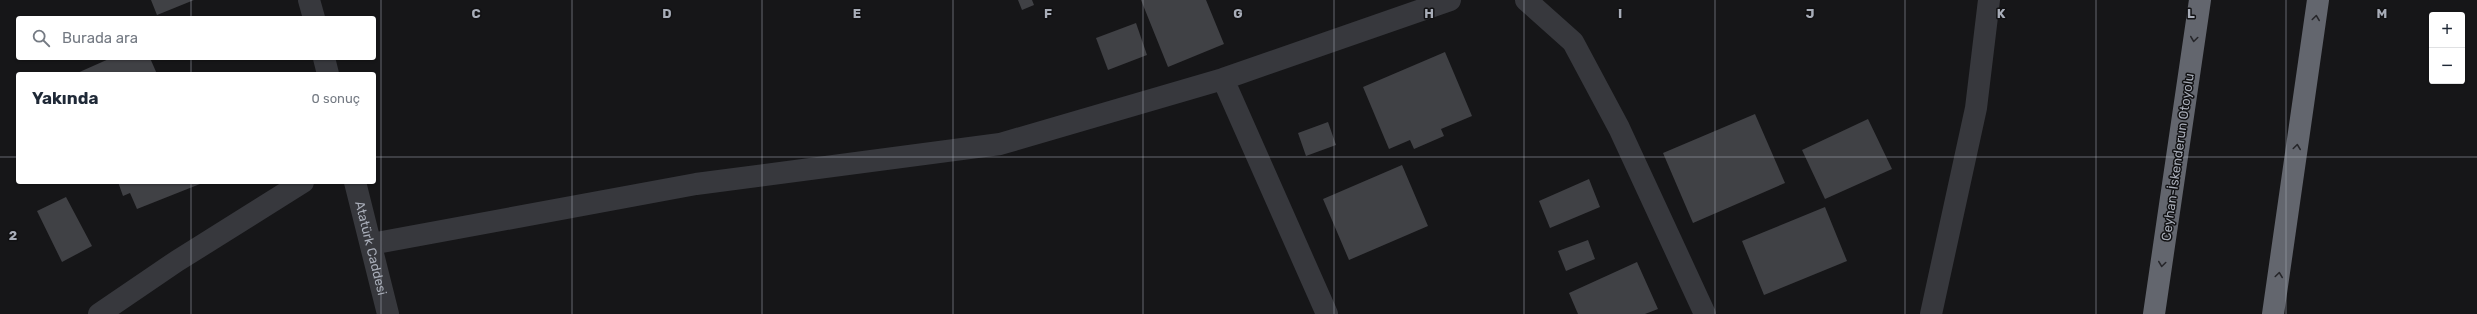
<!DOCTYPE html>
<html lang="tr">
<meta charset="utf-8">
<style>
:root{--surface:#fff;--page:#f6f6f7;--text:#1f2937;--muted:#747a83;--line:#e0e1e3}
body{margin:0;font-family:Rubik,sans-serif;background:var(--page);color:var(--text)}
.controls{position:absolute;right:12px;top:12px;display:grid;overflow:hidden;border-radius:4px;box-shadow:0 1px 3px #0004}
.controls button{width:36px;height:36px;display:grid;place-items:center;padding:0;border:0;border-bottom:1px solid var(--line);background:var(--surface);color:var(--text);font:20px sans-serif}
.list{margin:0;padding:0;list-style:none}
h2{display:flex;justify-content:space-between;align-items:center;height:52px;margin:0;padding:0 16px;font-size:17px}
h2 small{font-size:13px;font-weight:400;color:var(--muted)}
.icon{flex:none;width:22px;height:22px;fill:none;stroke:currentColor;stroke-width:2;stroke-linecap:round;stroke-linejoin:round}
.map{position:relative;flex:none;width:2477px;height:314px;overflow:hidden}
.search{position:absolute;background:var(--surface);box-shadow:0 1px 3px #0004;left:16px;top:16px;width:360px;height:44px;display:flex;align-items:center;gap:10px;box-sizing:border-box;padding:0 14px;border-radius:4px;color:var(--muted);font-size:15px}
.panel{position:absolute;background:var(--surface);box-shadow:0 1px 3px #0004;left:16px;top:72px;width:360px;height:112px;border-radius:4px}
.map>svg:first-child{display:block}
.building{fill:#404145}
.lines{fill:none;stroke-linecap:round;stroke-linejoin:round}
.minor{stroke:#37383d;stroke-width:22}
.tertiary{stroke:#37383d;stroke-width:22}
.motorway{stroke:#63666e;stroke-width:22}
.oneway{stroke:#26262a}
.grid{fill:none;stroke:#a8adb8;stroke-width:1;stroke-opacity:0.55}
.labels{text-anchor:middle;stroke-width:3;stroke-linejoin:round;paint-order:stroke}
.street-label{font-size:13px;fill:#a8adb8;stroke:#111113}
.grid-label{font-size:13px;text-anchor:middle;font-weight:bold;fill:#a8adb8;stroke:#111113;stroke-width:3;stroke-linejoin:round;paint-order:stroke}
</style>
<div class="map">
<svg width="2477" height="314" viewBox="0 0 2477 314">
<rect width="100%" height="100%" fill="#161618"/>
<path class="building" d="M151,0h43l-37,15z
M1018,0h14l2,5 -12,5z
M1141,0h65l18,44 -56,23z
M1136,23l11,32 -39,15 -12,-32z
M1445,52l27,64 -31,13 3,7 -30,13 -4,-9 -21,9 -26,-62z
M111,58h39l7,16h-82z
M1755,114l30,69 -92,40 -30,-70z
M1868,119l24,50 -67,30 -23,-49z
M1328,122l8,23 -30,11 -8,-23z
M1402,165l26,61 -79,34 -26,-61z
M1589,179l11,28 -50,21 -11,-27z
M118,182h81l1,2 -63,25 -7,-16 -7,3z
M66,197l26,49 -30,16 -25,-51z
M1825,207l22,54 -83,34 -22,-54z
M1588,240l7,19 -29,12 -8,-20z
M1637,262l21,47 -13,5h-67l-9,-21z"/>
<g class="lines">
<path class="minor" d="M1526,0l47,42 46,86 86,186
M1223,79l104,235
M371,244l325,-60 304,-40 223,-65 227,-79
M99,314l78,-53 126,-79
M1931,314l45,-206 13,-108"/>
<g class="tertiary">
<path d="M309,0l5,18"/>
<path d="M324,58l4,16"/>
<path id="s1" d="M355,182l33,132"/>
</g>
<path class="motorway" d="M2154,314l46,-314
M2273,314l45,-314"/>
</g>
<defs><path id="oneway-chevron" d="M-2-3.5L2.5 0L-2 3.5" fill="none" stroke-width="1.6" stroke-linecap="round" stroke-linejoin="round"/></defs>
<g class="oneway">
<use href="#oneway-chevron" transform="translate(2316 18) rotate(-82)"/>
<use href="#oneway-chevron" transform="translate(2194 39) rotate(98)"/>
<use href="#oneway-chevron" transform="translate(2297 147) rotate(-82)"/>
<use href="#oneway-chevron" transform="translate(2162 264) rotate(98)"/>
<use href="#oneway-chevron" transform="translate(2279 275) rotate(-82)"/>
</g>
<path class="grid" d="M191,0v18M381,0v314M572,0v314M762,0v314M953,0v314M1143,0v314M1334,0v314M1524,0v314M1715,0v314M1905,0v314M2096,0v314M2286,0v314M191,58v16M0,157h18M374,157h2103M191,182v132"/>
<g class="labels">
<g class="street-label">
<text transform="translate(2177 157) rotate(-82)" y="5">Ceyhan-İskenderun Otoyolu</text>
<text dy="5" stroke="none"><textPath href="#s1" startOffset="68">Atatürk Caddesi</textPath></text>
</g>
</g>
<g class="grid-label">
<text x="476" y="18">C</text>
<text x="667" y="18">D</text>
<text x="857" y="18">E</text>
<text x="1048" y="18">F</text>
<text x="1238" y="18">G</text>
<text x="1429" y="18">H</text>
<text x="1620" y="18">I</text>
<text x="1810" y="18">J</text>
<text x="2001" y="18">K</text>
<text x="2191" y="18">L</text>
<text x="2382" y="18">M</text>
<text x="13" y="240">2</text>
</g>
</svg>
<div class="controls">
<button>+</button>
<button>−</button>
</div>
<div class="search"><svg class="icon" aria-label="search" viewBox="0 0 24 24"><circle cx="10" cy="10" r="6"/><path d="M15 15l6 6"/></svg>Burada ara</div>
<section class="panel">
<h2>Yakında<small>0 sonuç</small></h2>
<ul class="list">
</ul>
</section>
</div>
